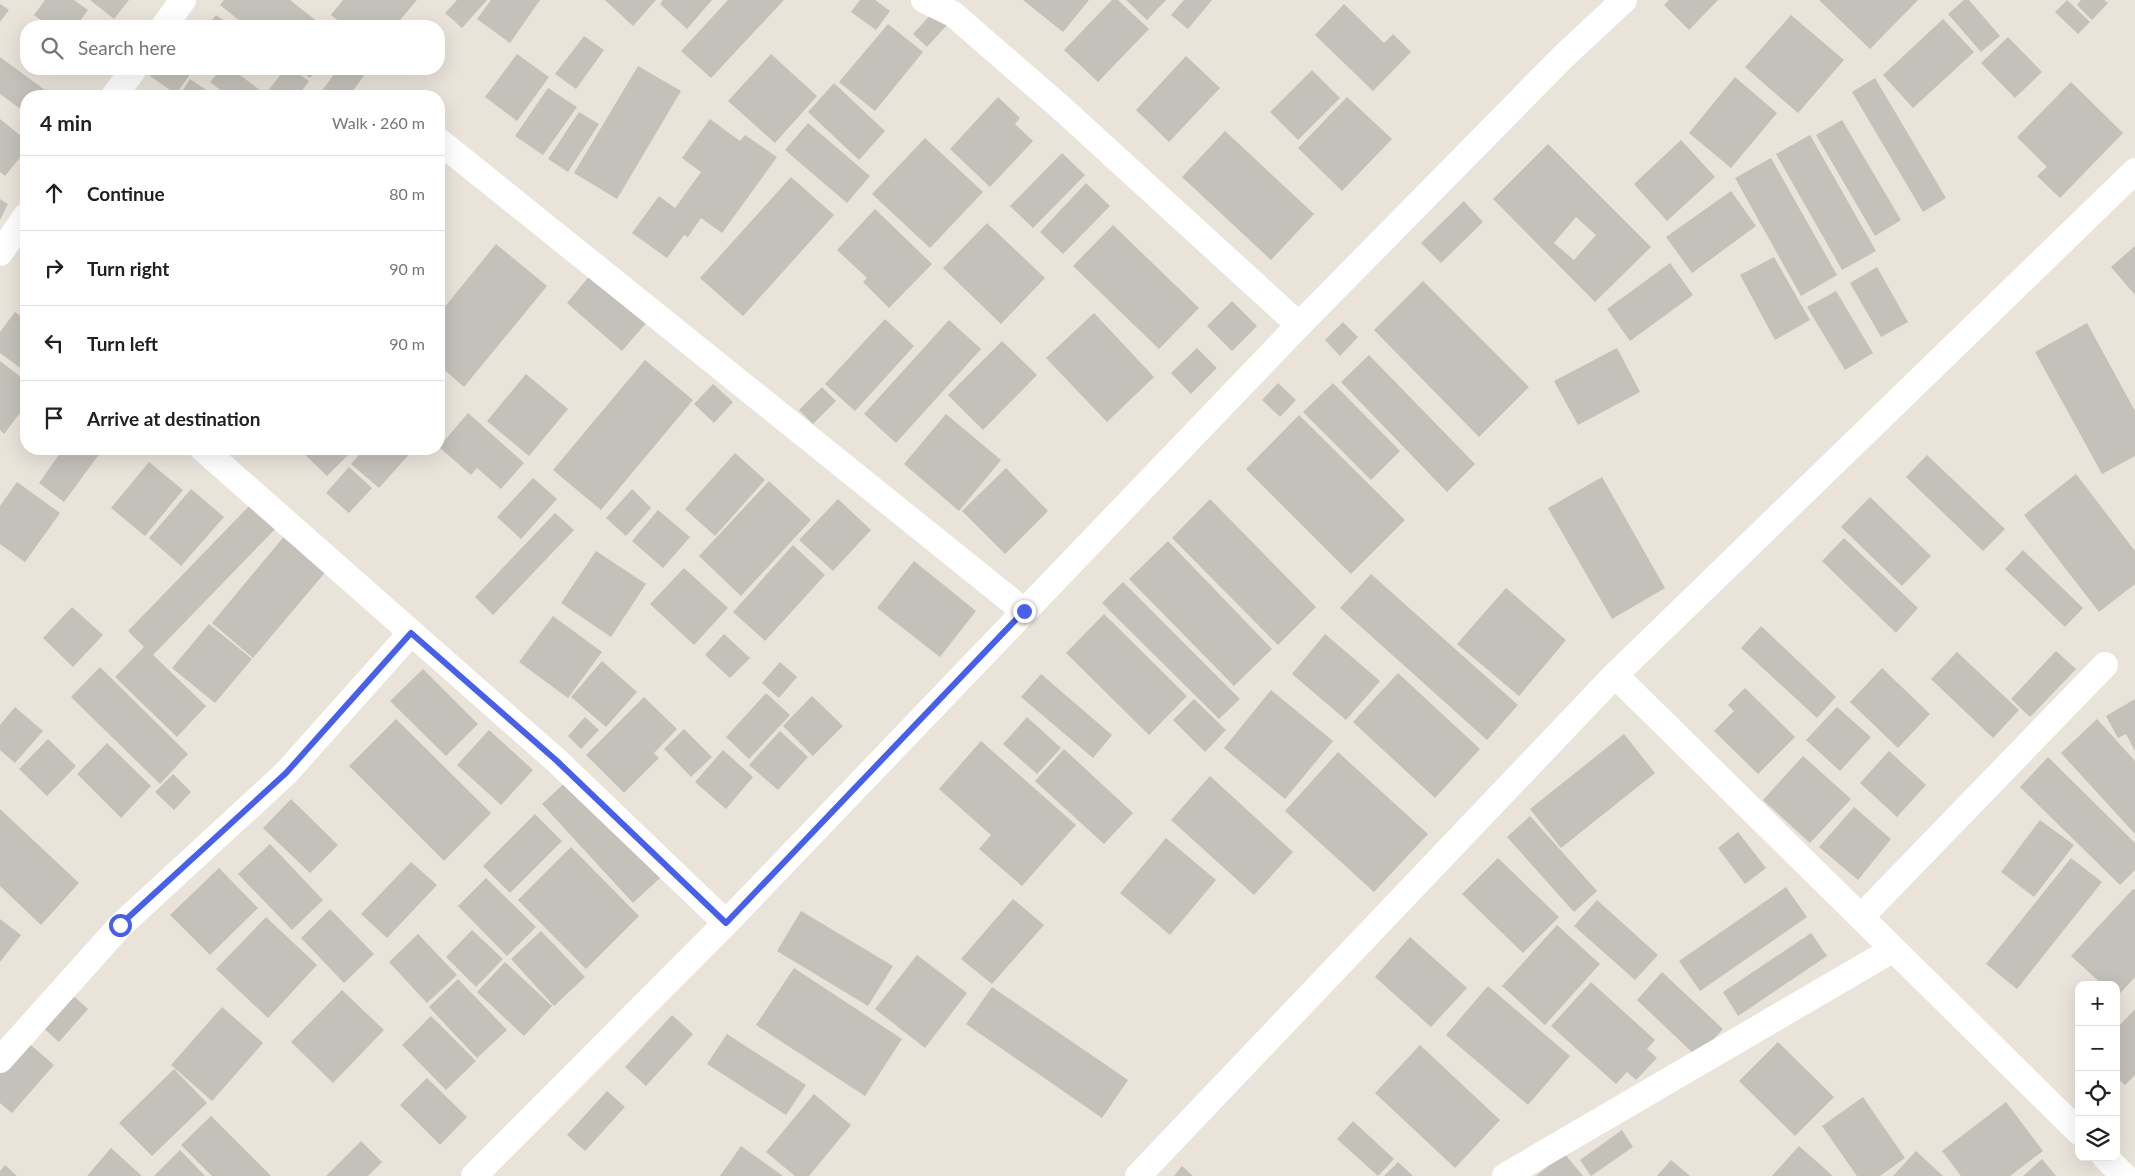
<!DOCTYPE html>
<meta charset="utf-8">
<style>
:root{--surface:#fff;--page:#f6f6f6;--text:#202124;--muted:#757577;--line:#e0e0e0}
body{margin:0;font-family:Lato,sans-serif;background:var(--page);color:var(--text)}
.controls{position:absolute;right:15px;bottom:15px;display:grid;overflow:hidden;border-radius:10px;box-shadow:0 5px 20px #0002}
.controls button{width:45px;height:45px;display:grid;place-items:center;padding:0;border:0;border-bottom:1px solid var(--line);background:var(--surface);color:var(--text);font:25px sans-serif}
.stop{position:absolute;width:15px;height:15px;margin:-11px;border:4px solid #485fe8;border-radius:50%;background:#fff}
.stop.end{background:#485fe8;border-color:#fff;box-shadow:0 1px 5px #0008}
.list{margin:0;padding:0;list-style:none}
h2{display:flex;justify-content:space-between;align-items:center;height:65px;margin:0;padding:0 20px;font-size:21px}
h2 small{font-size:16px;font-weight:400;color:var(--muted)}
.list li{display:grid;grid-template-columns:32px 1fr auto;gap:15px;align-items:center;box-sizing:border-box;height:75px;padding:0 20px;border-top:1px solid var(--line)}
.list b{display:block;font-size:19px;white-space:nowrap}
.list em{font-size:16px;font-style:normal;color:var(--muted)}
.icon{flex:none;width:28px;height:28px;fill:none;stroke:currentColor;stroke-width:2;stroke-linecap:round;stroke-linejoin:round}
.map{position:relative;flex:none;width:2135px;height:1176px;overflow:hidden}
.search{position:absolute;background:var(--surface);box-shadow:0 5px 20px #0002;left:20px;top:20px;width:425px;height:55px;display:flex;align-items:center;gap:12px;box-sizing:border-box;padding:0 18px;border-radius:20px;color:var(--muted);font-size:19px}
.panel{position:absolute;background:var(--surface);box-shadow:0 5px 20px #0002;left:20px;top:90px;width:425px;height:365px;border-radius:20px}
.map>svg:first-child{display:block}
.building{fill:#c4c0ba;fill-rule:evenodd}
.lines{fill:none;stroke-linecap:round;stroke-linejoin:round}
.street{stroke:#fff;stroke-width:26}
.route{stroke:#485fe8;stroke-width:6}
</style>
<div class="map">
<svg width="2135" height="1176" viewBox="0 0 2135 1176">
<rect width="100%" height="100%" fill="#e9e3da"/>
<path class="building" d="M45,0h29l14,10 -12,16h-27l-15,-11z
M90,0h39l-15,19z
M224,0h66l33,26h-77l-26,-21z
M343,0h74l-22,26h-50l-14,-11z
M457,0h30l-25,28 -17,-15z
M491,0h49l-30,43 -33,-24z
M605,0h51l-23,26z
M663,0h49l-25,29 -27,-25z
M728,0h56l-73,78 -30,-27z
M860,0h15l15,11 -14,19 -25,-18z
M1023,0h66l-26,32z
M1112,0h6l31,29 -51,53 -34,-32z
M1126,0h40l-19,20z
M1184,0h28l-24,29 -17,-14z
M1669,0h49l-29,30 -25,-25z
M1819,0h99l-48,49z
M1964,0h5l31,36 -19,16 -33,-38z
M2067,0l23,22 -12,12 -23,-22z
M2081,0h23l4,3 -16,17 -15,-15z
M0,4l9,6 -9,12z
M1344,4l40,39 9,-9 18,18 -38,39 -58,-56z
M933,12l14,13 -20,22 -14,-13z
M216,15l15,11h-24z
M1791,15l53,45 -46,53 -53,-46z
M1943,19l31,33 -61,56 -30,-33z
M888,24l35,28 -48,59 -36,-29z
M584,36l20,14 -28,39 -21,-15z
M2008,37l34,35 -27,26 -34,-35z
M517,54l32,23 -32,44 -32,-24z
M771,54l46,42 -42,47 -47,-42z
M1186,56l34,32 -51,54 -33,-32z
M0,57l53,39h-27v17l-26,-19z
M638,66l43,25 -64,108 -43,-26z
M156,69h38l-18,25 -26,-18z
M221,69h11l36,27h-40l-18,-14z
M285,69h7l17,12 -11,15h-25l-6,-4z
M298,69h20l-8,9z
M338,69h31l-20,27h-31z
M1312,70l28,28 -42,42 -28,-28z
M1735,77l42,36 -46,55 -42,-35z
M1875,78l71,120 -23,14 -71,-120z
M190,79l25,17h-36z
M2071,82l52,51 -63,65 -23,-22 10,-9 -30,-30z
M834,83l51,48 -26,29 -51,-48z
M548,88l29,19 -34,48 -28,-19z
M998,97l22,21 -5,6 18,17 -43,46 -40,-38z
M1347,97l45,42 -50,52 -44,-43z
M579,112l20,12 -31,48 -20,-13z
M0,119l26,21v10l-21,26 -5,-4z
M710,119l30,22 5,-6 32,22 -55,76 -21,-15 -13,19 -4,-2 -17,23 -35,-25 27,-37 16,12 26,-36 -19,-14z
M1842,120l59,100 -26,16 -59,-101z
M808,123l62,53 -23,27 -62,-53z
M1225,131l89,83 -43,46 -89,-83z
M1810,135l66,116 -34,19 -66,-116z
M925,138l58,54 -53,56 -58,-54z
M1681,140l34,37 -48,44 -33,-37z
M1548,144l103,103 -56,55 -102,-103zM1576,217l20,18 -22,25 -20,-17z
M1062,153l23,22 -52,53 -23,-22z
M1771,158l66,117 -36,21 -66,-118z
M791,177l43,38 -91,101 -43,-38z
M1086,183l24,23 -47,48 -23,-22z
M1731,191l25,35 -64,47 -26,-36z
M0,199l8,5 -8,16z
M1464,201l19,21 -42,41 -20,-20z
M875,209l57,55 -43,44 -26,-26 4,-4 -30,-28z
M987,223l58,55 -44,46 -58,-56z
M1113,225l86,83 -40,41 -86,-83z
M496,244l51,42 -83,101 -25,-22v-51z
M2135,246v49l-24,-28z
M1774,257l36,63 -35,20 -35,-65z
M1670,263l23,32 -63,46 -23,-32z
M1877,267l31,55 -27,15 -31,-54z
M591,274l56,48 -25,29 -55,-48z
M1423,281l106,106 -50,50 -105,-107z
M1836,291l37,62 -28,17 -38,-63z
M1232,301l25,25 -25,25 -25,-25z
M15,312l11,8v52l-26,-19v-21z
M1094,313l60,64 -47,45 -61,-64z
M885,319l29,27 -59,65 -30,-27z
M949,320l32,29 -85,94 -32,-29z
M1343,322l15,15 -18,19 -15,-16z
M2087,323l48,88v45l-33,18 -67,-122z
M1002,341l35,34 -54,55 -35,-35z
M1197,348l20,20 -26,26 -20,-21z
M1617,348l23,44 -62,33 -24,-44z
M1369,355l106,109 -28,28 -106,-110z
M645,360l48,40 -92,110 -48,-40z
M0,361l26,20v24l-22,29 -4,-4z
M526,374l42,35 -39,47 -42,-35z
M1278,383l18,17 -16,17 -18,-17z
M1333,383l67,68 -29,29 -68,-68z
M713,384l20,18 -19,21 -20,-19z
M822,387l14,14 -23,23 -14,-14z
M468,413l56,50 -23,26 -24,-21 -6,7 -32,-28z
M946,414l55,46 -42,51 -55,-47z
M1299,415l106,105 -54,54 -105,-105z
M63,449h40l-39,53 -25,-19z
M299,449h55l-27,27z
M364,449h48l1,1 -34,38 -28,-24z
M735,453l30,27 -50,56 -30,-27z
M1927,455l78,74 -22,22 -77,-74z
M149,462l34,28 -38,46 -34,-28z
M349,467l23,21 -23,25 -23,-20z
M1006,468l42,43 -43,43 -43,-43z
M2076,474l59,77v33l-36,28 -75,-97z
M1602,477l63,111 -53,31 -64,-111z
M533,478l24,21 -36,40 -24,-22z
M769,481l42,39 -70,76 -42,-40z
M17,482l43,31 -35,49 -25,-18v-38z
M191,489l33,28 -43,49 -32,-28z
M632,489l19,19 -25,28 -20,-18z
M1870,497l61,59 -29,30 -61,-59z
M838,499l33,31 -38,41 -34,-31z
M1210,499l106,108 -38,38 -106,-107z
M253,502l25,24 -125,129 53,51 -29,31 -62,-60 29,-30 -16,-16z
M658,510l32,27 -27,31 -31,-27z
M555,513l19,17 -81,85 -18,-18z
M286,534l42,35 -75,89 -41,-35z
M1844,538l74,70 -22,25 -74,-72z
M1168,541l104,108 -38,37 -105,-107z
M793,545l32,30 -60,66 -32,-29z
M2023,550l60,58 -18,19 -60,-58z
M596,551l50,33 -35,53 -50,-34z
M914,561l62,50 -36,46 -63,-49z
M684,568l44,40 -34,37 -44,-41z
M1371,574l147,131 -31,35 -147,-132z
M1123,582l117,117 -21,20 -117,-116z
M1506,588l60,52 -47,56 -62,-52z
M72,607l31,28 -30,32 -30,-29z
M1104,614l83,82 -38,39 -83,-82z
M553,616l49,36 -34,46 -49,-36z
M209,624l43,35 -37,44 -43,-35z
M1761,626l75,71 -19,21 -76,-70z
M724,634l26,24 -20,20 -25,-23z
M1325,634l55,47 -34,39 -54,-46z
M2056,651l20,18 -46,48 -19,-18z
M1957,652l62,58 -26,28 -62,-59z
M602,661l35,31 -31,35 -35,-30z
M780,662l17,15 -18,21 -17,-15z
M100,667l88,87 -28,30 -89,-87z
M1882,668l48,46 -32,34 -48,-46z
M423,669l55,55 -32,32 -56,-55z
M1398,673l82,76 -45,49 -82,-76z
M1041,674l71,61 -19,23 -72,-61z
M1745,688l50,49 -37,37 -44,-43 20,-20 -6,-6z
M1271,690l62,51 -48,58 -61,-51z
M766,693l24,22 -41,44 -23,-22z
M812,696l31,30 -30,30 -30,-30z
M644,697l33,32 -23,24 5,5 -35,35 -38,-38z
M1194,699l32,31 -21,22 -32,-32z
M2135,699v52l-9,-17 -8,4 -12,-22z
M15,707l28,24 -28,32 -15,-13v-25z
M1837,707l34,30 -31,34 -34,-31z
M585,717l14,13 -18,19 -13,-13z
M1027,717l34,31 -24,26 -34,-30z
M396,719l95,94 -47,48 -95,-95z
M2097,719l38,42v73l-74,-81z
M684,729l28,28 -21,20 -27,-28z
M489,730l44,40 -32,35 -44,-40z
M780,731l28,26 -30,33 -29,-25z
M1624,734l31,39 -94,75 -31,-39z
M48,739l28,27 -29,30 -28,-27z
M981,741l95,84 -54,61 -43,-37 12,-14 -52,-46z
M107,743l44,43 -30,32 -44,-44z
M1064,749l69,64 -29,31 -69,-63z
M723,750l30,27 -27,32 -31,-27z
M1889,751l37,34 -29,32 -37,-34z
M1338,752l90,82 -54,58 -89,-81z
M1803,756l48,43 -41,44 -47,-43z
M2048,757l87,86v27l-15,15 -100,-98z
M173,774l18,18 -17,18 -19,-18z
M1210,776l83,76 -39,43 -83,-75z
M569,779l91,99 -27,25 -91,-99z
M291,799l47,46 -28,28 -47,-45z
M1854,807l37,32 -33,41 -39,-33z
M0,809l79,74 -38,42 -41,-39z
M535,814l27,27 -52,52 -27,-27z
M1530,816l67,75 -23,21 -67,-75z
M2040,820l34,25 -40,52 -33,-25z
M1738,832l28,36 -21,16 -27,-36z
M1166,838l50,42 -46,55 -50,-42z
M270,844l53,56 -31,30 -54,-56z
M571,847l68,69 -53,53 -68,-69z
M1498,858l61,59 -36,36 -61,-59z
M2071,858l31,24 -85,107 -31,-25z
M411,862l26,23 -50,53 -26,-24z
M219,868l39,40 -48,47 -40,-40z
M486,878l50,49 -29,29 -49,-50z
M1786,887l21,30 -107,74 -21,-30z
M2133,889l2,1v87l-19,21v-13h-13l-32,-29z
M1013,899l31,26 -52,59 -31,-25z
M1597,900l61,55 -23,25 -61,-54z
M330,909l44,45 -30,29 -43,-45z
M801,911l92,55 -25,40 -91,-55z
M266,917l51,48 -49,53 -52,-49z
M0,919l21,16 -21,27z
M1557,925l43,39 -55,61 -43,-39z
M472,930l31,29 -27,28 -30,-30z
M541,931l44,46 -31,29 -43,-47z
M1811,933l16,23 -89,60 -15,-24z
M418,934l39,41 -30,28 -38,-41z
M1410,937l57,51 -36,39 -56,-50z
M917,955l50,38 -42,55 -50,-39z
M505,962l47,44 -28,30 -47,-44z
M794,968l108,71 -37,57 -109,-71z
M1662,972l61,57 -26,28 -60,-57z
M458,979l49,51 -30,28 -48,-51z
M1591,982l64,58 -8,9 10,9 -21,22 -9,-8 -11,12 -65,-58z
M1488,986l82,70 -42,49 -82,-70z
M992,987l136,93 -26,38 -136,-94z
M342,990l42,40 -51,53 -42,-41z
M69,992l19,17 -29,33 -19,-17z
M222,1007l41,36 -51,58 -41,-36z
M2135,1009v66l-10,10 -9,-8v-48z
M672,1015l21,19 -47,52 -21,-19z
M431,1016l45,45 -30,29 -44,-45z
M727,1034l79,51 -20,30 -79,-51z
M25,1040l29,25 -42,48 -12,-10v-34z
M1778,1042l56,55 -39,39 -56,-55z
M1420,1045l80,75 -45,48 -80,-75z
M174,1069l33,34 -55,53 -33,-33z
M427,1078l40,39 -27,28 -40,-40z
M607,1091l18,16 -40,44 -18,-16z
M814,1094l37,31 -42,51h-14l-29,-24z
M1863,1097l42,61 -25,18h-23l-35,-50z
M2006,1102l37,49 -33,25h-49l-19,-25z
M211,1116l60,60h-59l-31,-31z
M1353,1121l41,38 -16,17 -41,-37z
M1622,1130l11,17 -42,29 -11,-16z
M361,1141l21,21 -14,14h-42z
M741,1146l42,30h-63z
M1799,1146l34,30h-61z
M111,1148l31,28h-55z
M180,1150l25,26h-51z
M1916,1151l27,25h-50z
M1564,1153l19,23h-47z
M2042,1159l14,17h-33z
M1671,1160l19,16h-33z
M1398,1162l15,14h-29z
M5,1165l12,11h-17v-5z
M1182,1166l11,10h-19z"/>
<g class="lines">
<path class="street" d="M924,0l29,14 105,91 241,220
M164,26l19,-26
M114,96l20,-27
M439,141l585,470
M0,253l26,-37
M203,449l354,312 169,162
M1615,675l464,457
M1862,916l243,-251
M0,1060l121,-135 165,-152 125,-140
M2105,1157l19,19
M474,1176l252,-253 573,-598 264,-268 61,-57
M1138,1176l477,-501 520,-504
M1505,1176l387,-226"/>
</g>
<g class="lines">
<path class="route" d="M120,925l166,-152 125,-140 146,128 169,162 298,-312"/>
</g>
</svg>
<div class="controls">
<button>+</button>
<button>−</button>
<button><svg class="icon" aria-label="locate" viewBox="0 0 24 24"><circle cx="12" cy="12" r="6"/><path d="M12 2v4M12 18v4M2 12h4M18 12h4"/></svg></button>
<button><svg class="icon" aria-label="layers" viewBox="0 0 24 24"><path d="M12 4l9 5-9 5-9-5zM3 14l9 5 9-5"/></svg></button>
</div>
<div class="stop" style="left:120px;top:925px"></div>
<div class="stop end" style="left:1024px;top:611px"></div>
<div class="search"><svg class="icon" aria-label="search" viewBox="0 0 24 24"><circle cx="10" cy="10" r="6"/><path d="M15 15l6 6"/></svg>Search here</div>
<section class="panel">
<h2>4 min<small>Walk · 260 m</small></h2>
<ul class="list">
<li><svg class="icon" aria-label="ahead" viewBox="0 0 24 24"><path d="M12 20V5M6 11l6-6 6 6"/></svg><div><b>Continue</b></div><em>80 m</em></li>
<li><svg class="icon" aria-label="right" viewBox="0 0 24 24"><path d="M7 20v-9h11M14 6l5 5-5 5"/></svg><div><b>Turn right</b></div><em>90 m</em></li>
<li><svg class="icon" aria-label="left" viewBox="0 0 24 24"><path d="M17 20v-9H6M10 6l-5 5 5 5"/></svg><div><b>Turn left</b></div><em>90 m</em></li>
<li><svg class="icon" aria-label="arrive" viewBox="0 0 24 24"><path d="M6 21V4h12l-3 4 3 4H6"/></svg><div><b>Arrive at destination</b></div></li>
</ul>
</section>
</div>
